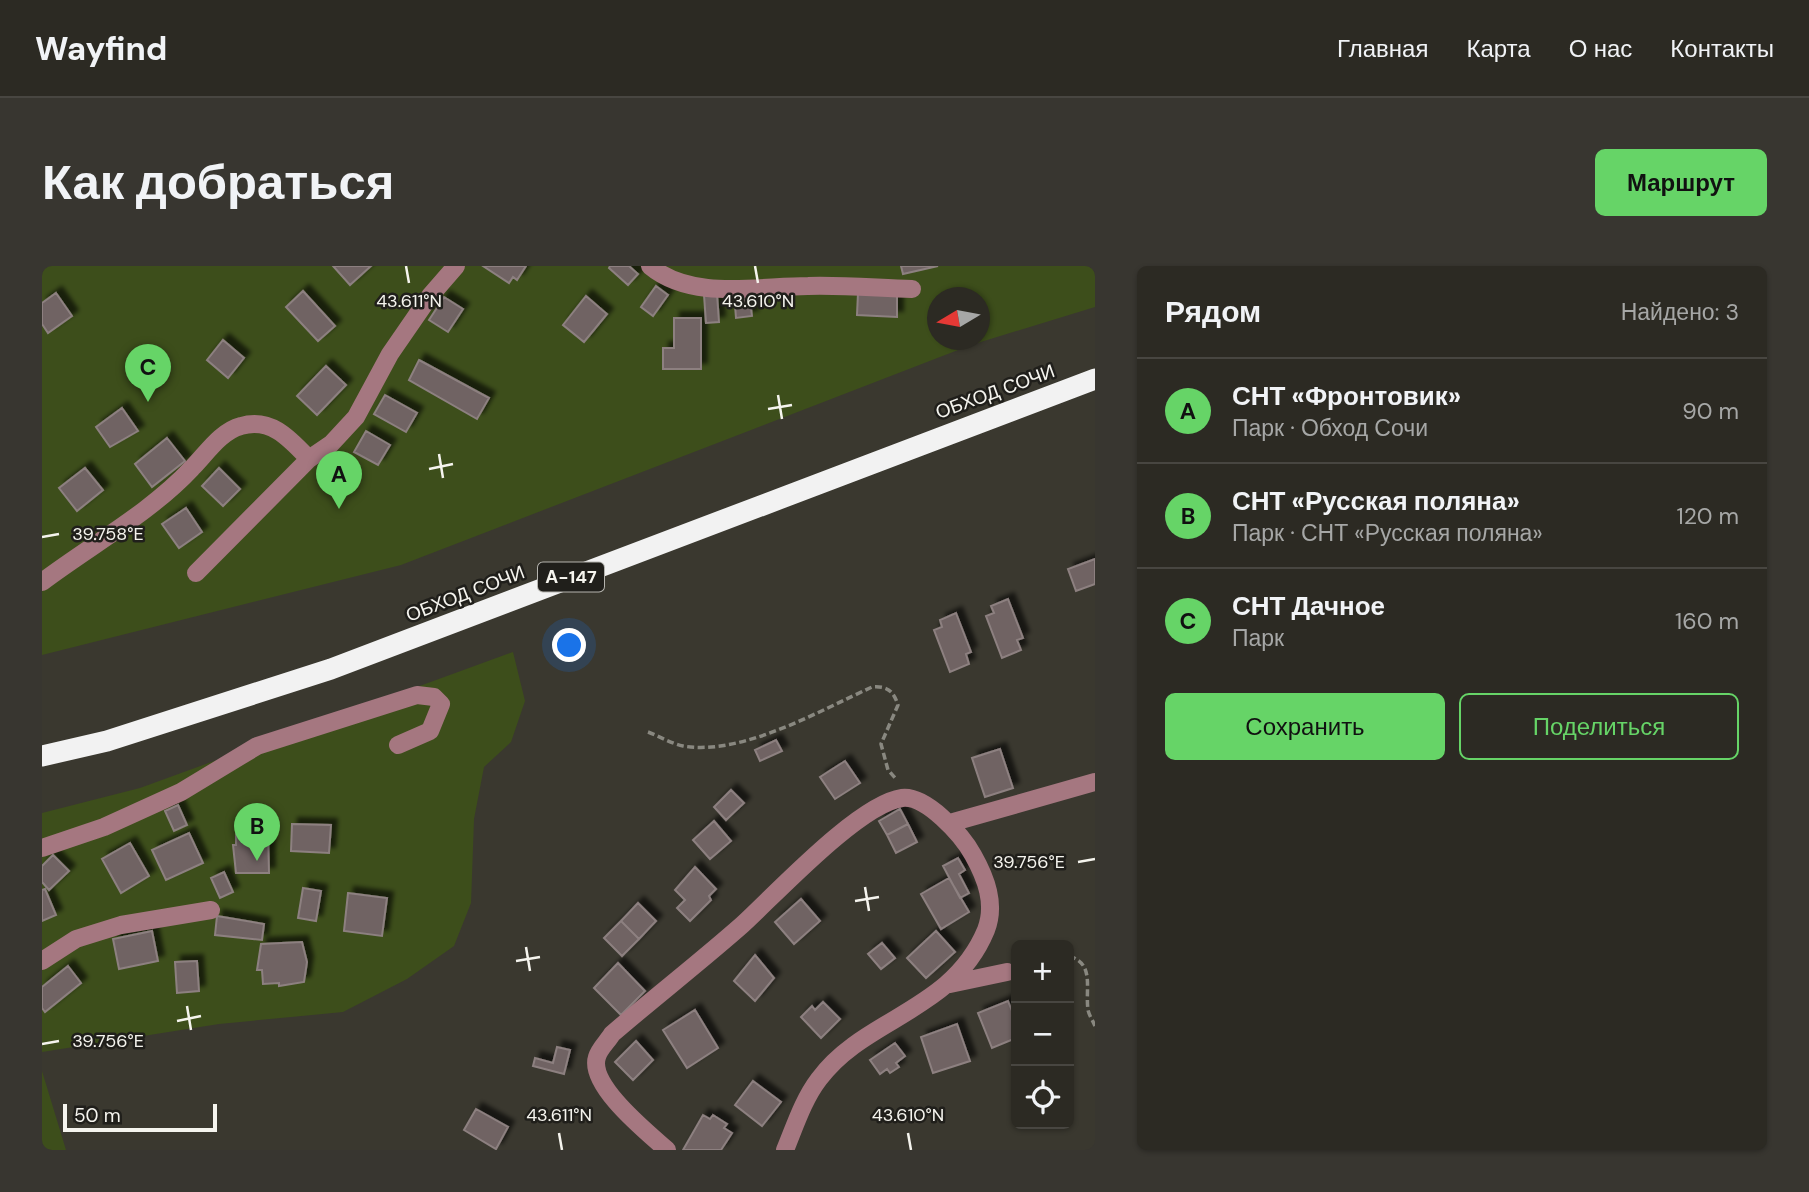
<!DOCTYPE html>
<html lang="ru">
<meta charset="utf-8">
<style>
:root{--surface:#2c2a23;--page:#383630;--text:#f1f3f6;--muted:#a6a7a6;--line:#484641;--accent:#66d467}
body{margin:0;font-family:"DM Sans",sans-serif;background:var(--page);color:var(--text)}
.controls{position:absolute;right:21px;bottom:21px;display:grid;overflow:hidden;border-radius:10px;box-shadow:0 2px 5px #0004}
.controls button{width:63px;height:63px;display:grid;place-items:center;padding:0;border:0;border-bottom:2px solid var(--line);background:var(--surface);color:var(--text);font:35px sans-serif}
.compass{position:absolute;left:885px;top:21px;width:63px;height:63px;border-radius:50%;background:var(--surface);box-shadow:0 2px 5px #0004;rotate:260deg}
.scale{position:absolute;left:21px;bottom:18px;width:154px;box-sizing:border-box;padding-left:7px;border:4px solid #f5f4ee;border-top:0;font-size:19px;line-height:24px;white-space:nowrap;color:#f5f4ee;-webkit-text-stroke:5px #201f1b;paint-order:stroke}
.you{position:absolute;left:528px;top:380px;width:24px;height:24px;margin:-18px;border:5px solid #fff;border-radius:50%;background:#1a73e8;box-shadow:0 0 0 10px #1a73e833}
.badge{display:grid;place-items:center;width:46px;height:46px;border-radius:50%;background:var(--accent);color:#111;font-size:23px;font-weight:700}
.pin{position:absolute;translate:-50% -58px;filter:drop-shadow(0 2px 4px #0008)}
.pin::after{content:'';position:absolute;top:37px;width:24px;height:21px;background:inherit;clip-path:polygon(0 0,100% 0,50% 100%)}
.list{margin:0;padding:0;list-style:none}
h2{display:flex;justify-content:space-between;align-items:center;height:91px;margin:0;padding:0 28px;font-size:30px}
h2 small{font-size:23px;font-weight:400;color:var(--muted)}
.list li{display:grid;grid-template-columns:46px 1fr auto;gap:21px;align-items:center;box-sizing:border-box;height:105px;padding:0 28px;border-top:2px solid var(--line)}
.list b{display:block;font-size:26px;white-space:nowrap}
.list p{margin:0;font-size:23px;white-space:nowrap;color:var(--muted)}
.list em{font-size:23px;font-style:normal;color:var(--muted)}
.actions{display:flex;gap:14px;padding:21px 28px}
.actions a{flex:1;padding:16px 0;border:2px solid var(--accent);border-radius:10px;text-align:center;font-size:24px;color:var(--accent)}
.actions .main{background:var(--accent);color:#111}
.icon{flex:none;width:38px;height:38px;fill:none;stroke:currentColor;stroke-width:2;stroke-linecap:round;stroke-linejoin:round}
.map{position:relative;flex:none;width:1053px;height:884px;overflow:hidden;border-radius:10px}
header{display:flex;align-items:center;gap:42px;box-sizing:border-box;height:98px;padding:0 35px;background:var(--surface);border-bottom:2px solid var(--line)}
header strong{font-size:33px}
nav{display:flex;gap:38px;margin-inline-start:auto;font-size:24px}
.intro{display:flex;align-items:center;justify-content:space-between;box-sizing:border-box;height:168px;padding:0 42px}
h1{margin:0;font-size:49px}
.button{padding:18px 32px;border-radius:10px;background:var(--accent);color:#111;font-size:24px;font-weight:700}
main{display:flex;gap:42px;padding:0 42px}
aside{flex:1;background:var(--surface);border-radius:10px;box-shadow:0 2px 5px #0004}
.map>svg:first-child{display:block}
.green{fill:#3d4e1b;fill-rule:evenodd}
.building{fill:#6f6363;stroke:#8d8080;stroke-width:2;filter:url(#shadow)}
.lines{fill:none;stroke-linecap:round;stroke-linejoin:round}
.path{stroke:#898880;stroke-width:3.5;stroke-dasharray:7 3.5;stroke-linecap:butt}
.minor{stroke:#a57780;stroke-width:18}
.highway{stroke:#f2f2f2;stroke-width:21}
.ticks{fill:none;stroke:#f5f4ee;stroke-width:2.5}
.labels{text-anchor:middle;stroke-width:5;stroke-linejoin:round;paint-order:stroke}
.shield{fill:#201f1b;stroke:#b5b4af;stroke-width:2}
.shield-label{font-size:18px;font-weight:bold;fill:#f5f4ee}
.street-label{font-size:19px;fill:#f5f4ee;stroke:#201f1b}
.ticks-label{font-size:18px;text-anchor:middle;fill:#f5f4ee;stroke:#201f1b;stroke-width:5;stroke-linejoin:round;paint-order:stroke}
</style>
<header>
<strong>Wayfind</strong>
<nav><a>Главная</a><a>Карта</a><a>О нас</a><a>Контакты</a></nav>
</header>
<div class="intro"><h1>Как добраться</h1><a class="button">Маршрут</a></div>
<main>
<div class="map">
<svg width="1053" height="884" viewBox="0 0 1053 884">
<defs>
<filter id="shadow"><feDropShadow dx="6" dy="-6" stdDeviation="2" flood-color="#0009"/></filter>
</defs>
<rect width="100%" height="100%" fill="#3a382f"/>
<path class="green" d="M0,0h1053v41l-124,38 -570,220 -359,90zM896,32h42v42h-42z
M471,386l12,49 -14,41 -27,25 -10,52 -3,84 -17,43 -47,33 -64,33 -124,12 -177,28v-239l98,-25z
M0,805l24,79h-24z"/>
<path class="building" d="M291,0h38l-21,19z
M441,0h43l-9,14 -4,-3 -4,6z
M568,0h19l9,8 -10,11 -19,-17z
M859,0h37l-35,8z
M614,20l12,9 -15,21 -12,-9z
M261,25l32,35 -17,15 -32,-34z
M707,26l3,24 -16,2 -2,-25z
M14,27l16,23 -24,17 -6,-9v-21z
M816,27l39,2v22l-40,-2z
M675,28l2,28 -13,1 -2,-28z
M544,30l21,18 -23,28 -21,-17z
M402,31l19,12 -15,23 -19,-12z
M632,52h27v51h-38v-21h11z
M181,74l21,18 -16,20 -21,-18z
M377,94l70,38 -12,21 -68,-39z
M284,100l20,19 -29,30 -20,-19z
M343,129l32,18 -11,19 -32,-18z
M80,142l16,23 -28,16 -14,-20z
M324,165l24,14 -12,20 -24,-13z
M125,172l18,23 -33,26 -17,-23z
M43,202l18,22 -26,21 -18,-23z
M177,202l21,21 -17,17 -21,-20z
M144,242l16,24 -23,16 -17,-24z
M1053,293v25l-19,7 -8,-22z
M966,333l15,39 -6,2 4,10 -19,8 -16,-42 8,-3 -3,-7z
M914,347l15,39 -5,2 3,10 -19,8 -16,-42 8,-3 -2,-7z
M734,474l6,11 -22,10 -5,-11z
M958,483l13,39 -28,9 -13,-39z
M803,495l15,22 -25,16 -15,-22z
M689,524l13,13 -18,17 -12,-13z
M136,539l9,20 -13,6 -9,-20z
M858,543l8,15 -21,11 -8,-14z
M672,555l17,20 -21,18 -17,-19z
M250,558l39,1 -2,28 -38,-2z
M866,558l9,18 -21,11 -9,-18z
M194,566h32l1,41h-33l-3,-28h3z
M147,567l14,30 -37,17 -14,-30z
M88,577l19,33 -28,17 -19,-34z
M11,589l16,16 -20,19 -7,-8v-16z
M916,592l7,12 -6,4 10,19 -9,5 -17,-32z
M653,601l21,22 -7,7 2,4 -21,21 -13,-13 8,-8 -10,-10z
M182,606l9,20 -13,6 -9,-20z
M907,612l20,34 -28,17 -20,-35z
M261,622l18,3 -5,30 -18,-3z
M3,623l11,26 -14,6v-31z
M306,627l39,5 -5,38 -38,-5z
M759,633l19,22 -26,23 -19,-22z
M596,637l18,18 -17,18 -18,-18z
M175,650l47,8 -2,16 -47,-5z
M579,655l18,18 -17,17 -18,-18z
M110,665l6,30 -39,8 -6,-30z
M894,665l19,21 -29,26 -19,-20z
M260,676l5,20 -3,20 -25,4v-3l-16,1 -1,-14h-5l4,-26z
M840,677l13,15 -14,11 -13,-15z
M713,689l19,23 -19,23 -21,-20z
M155,695l2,30 -22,2 -2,-31z
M576,697l27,28 -24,24 -27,-27z
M26,700l13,17 -36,29 -3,-4v-21z
M966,735l8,20v17l-24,10 -14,-35z
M781,736l17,17 -19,19 -20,-21 11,-11 3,4z
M653,744l23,38 -31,20 -24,-38z
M915,758l13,37 -37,12 -12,-36z
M594,775l17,19 -20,20 -18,-18z
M853,777l10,13 -9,7 3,4 -9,6 -3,-4 -7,5 -10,-14z
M515,781l13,3 -6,24 -31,-8 2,-8 18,5z
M711,815l28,21 -19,24 -27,-21z
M434,843l32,18 -12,22 -32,-19z
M661,849l7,4 3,-4 14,9 -3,4 8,5 -11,17h-38z"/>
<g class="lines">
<path class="path" d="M606,466c11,4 24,12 35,14 59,10 136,-35 189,-59 15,-1 21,3 26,18l-17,39 7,26 9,10
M1027,690c26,8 16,31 19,54 1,5 5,11 7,16"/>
<path class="minor" d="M608,0c42,35 108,20 158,20 35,-1 69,2 104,3
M154,307l113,-114 22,-15 25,-27 34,-63 40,-58 26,-30
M0,316c49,-37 108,-69 150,-114 14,-14 29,-37 49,-42 30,-9 49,13 68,33
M908,557l145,-41
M0,582l62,-21 77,-35 76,-46 160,-51 17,2 7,7 -11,27 -32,14
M0,695l34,-22 45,-14 90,-15
M908,718l57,-12
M625,884c-20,-18 -79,-65 -70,-93 2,-8 11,-16 15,-23 43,-37 88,-72 130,-109 34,-31 117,-121 160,-127 24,-3 60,37 71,57 13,23 23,49 13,75 -34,82 -121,87 -167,149 -16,21 -24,47 -34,71"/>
<path class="highway" d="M0,490l65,-15 224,-72 764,-290"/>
</g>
<path class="ticks" d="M364,0l3,17M713,0l3,17M736,129l4,24M726,143l24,-4M397,188l4,24M387,203l24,-5M0,271l17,-3M1036,596l17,-3M823,621l4,24M813,635l24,-4M484,681l4,24M474,695l24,-4M145,740l4,24M135,755l24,-5M0,778l17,-3M517,867l3,17M866,867l3,17"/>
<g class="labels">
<rect class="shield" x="496" y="296.5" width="66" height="29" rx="5"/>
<g class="shield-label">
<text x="529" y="317">А-147</text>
</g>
<g class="street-label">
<text transform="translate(953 125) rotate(-20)" y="7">ОБХОД СОЧИ</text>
<text transform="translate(423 327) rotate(-21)" y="7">ОБХОД СОЧИ</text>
</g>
</g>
<g class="ticks-label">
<text x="367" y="41">43.611°N</text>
<text x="716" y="41">43.610°N</text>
<text x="66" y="274">39.758°E</text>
<text x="987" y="602">39.756°E</text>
<text x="66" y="781">39.756°E</text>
<text x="517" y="855">43.611°N</text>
<text x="866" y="855">43.610°N</text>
</g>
</svg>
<div class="controls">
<button>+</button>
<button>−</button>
<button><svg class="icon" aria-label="locate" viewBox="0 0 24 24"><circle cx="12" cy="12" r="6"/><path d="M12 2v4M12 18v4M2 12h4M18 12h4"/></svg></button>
</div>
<svg class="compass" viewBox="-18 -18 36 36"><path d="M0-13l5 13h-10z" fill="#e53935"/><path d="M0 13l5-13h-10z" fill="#a6a7a6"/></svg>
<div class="scale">50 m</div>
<div class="you"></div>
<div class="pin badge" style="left:297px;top:243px">A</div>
<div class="pin badge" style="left:215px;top:595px">B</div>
<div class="pin badge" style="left:106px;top:136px">C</div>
</div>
<aside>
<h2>Рядом<small>Найдено: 3</small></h2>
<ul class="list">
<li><span class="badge">A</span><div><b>СНТ «Фронтовик»</b><p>Парк · Обход Сочи</p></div><em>90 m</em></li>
<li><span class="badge">B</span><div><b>СНТ «Русская поляна»</b><p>Парк · СНТ «Русская поляна»</p></div><em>120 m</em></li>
<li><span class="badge">C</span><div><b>СНТ Дачное</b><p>Парк</p></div><em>160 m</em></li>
</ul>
<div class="actions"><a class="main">Сохранить</a><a>Поделиться</a></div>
</aside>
</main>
